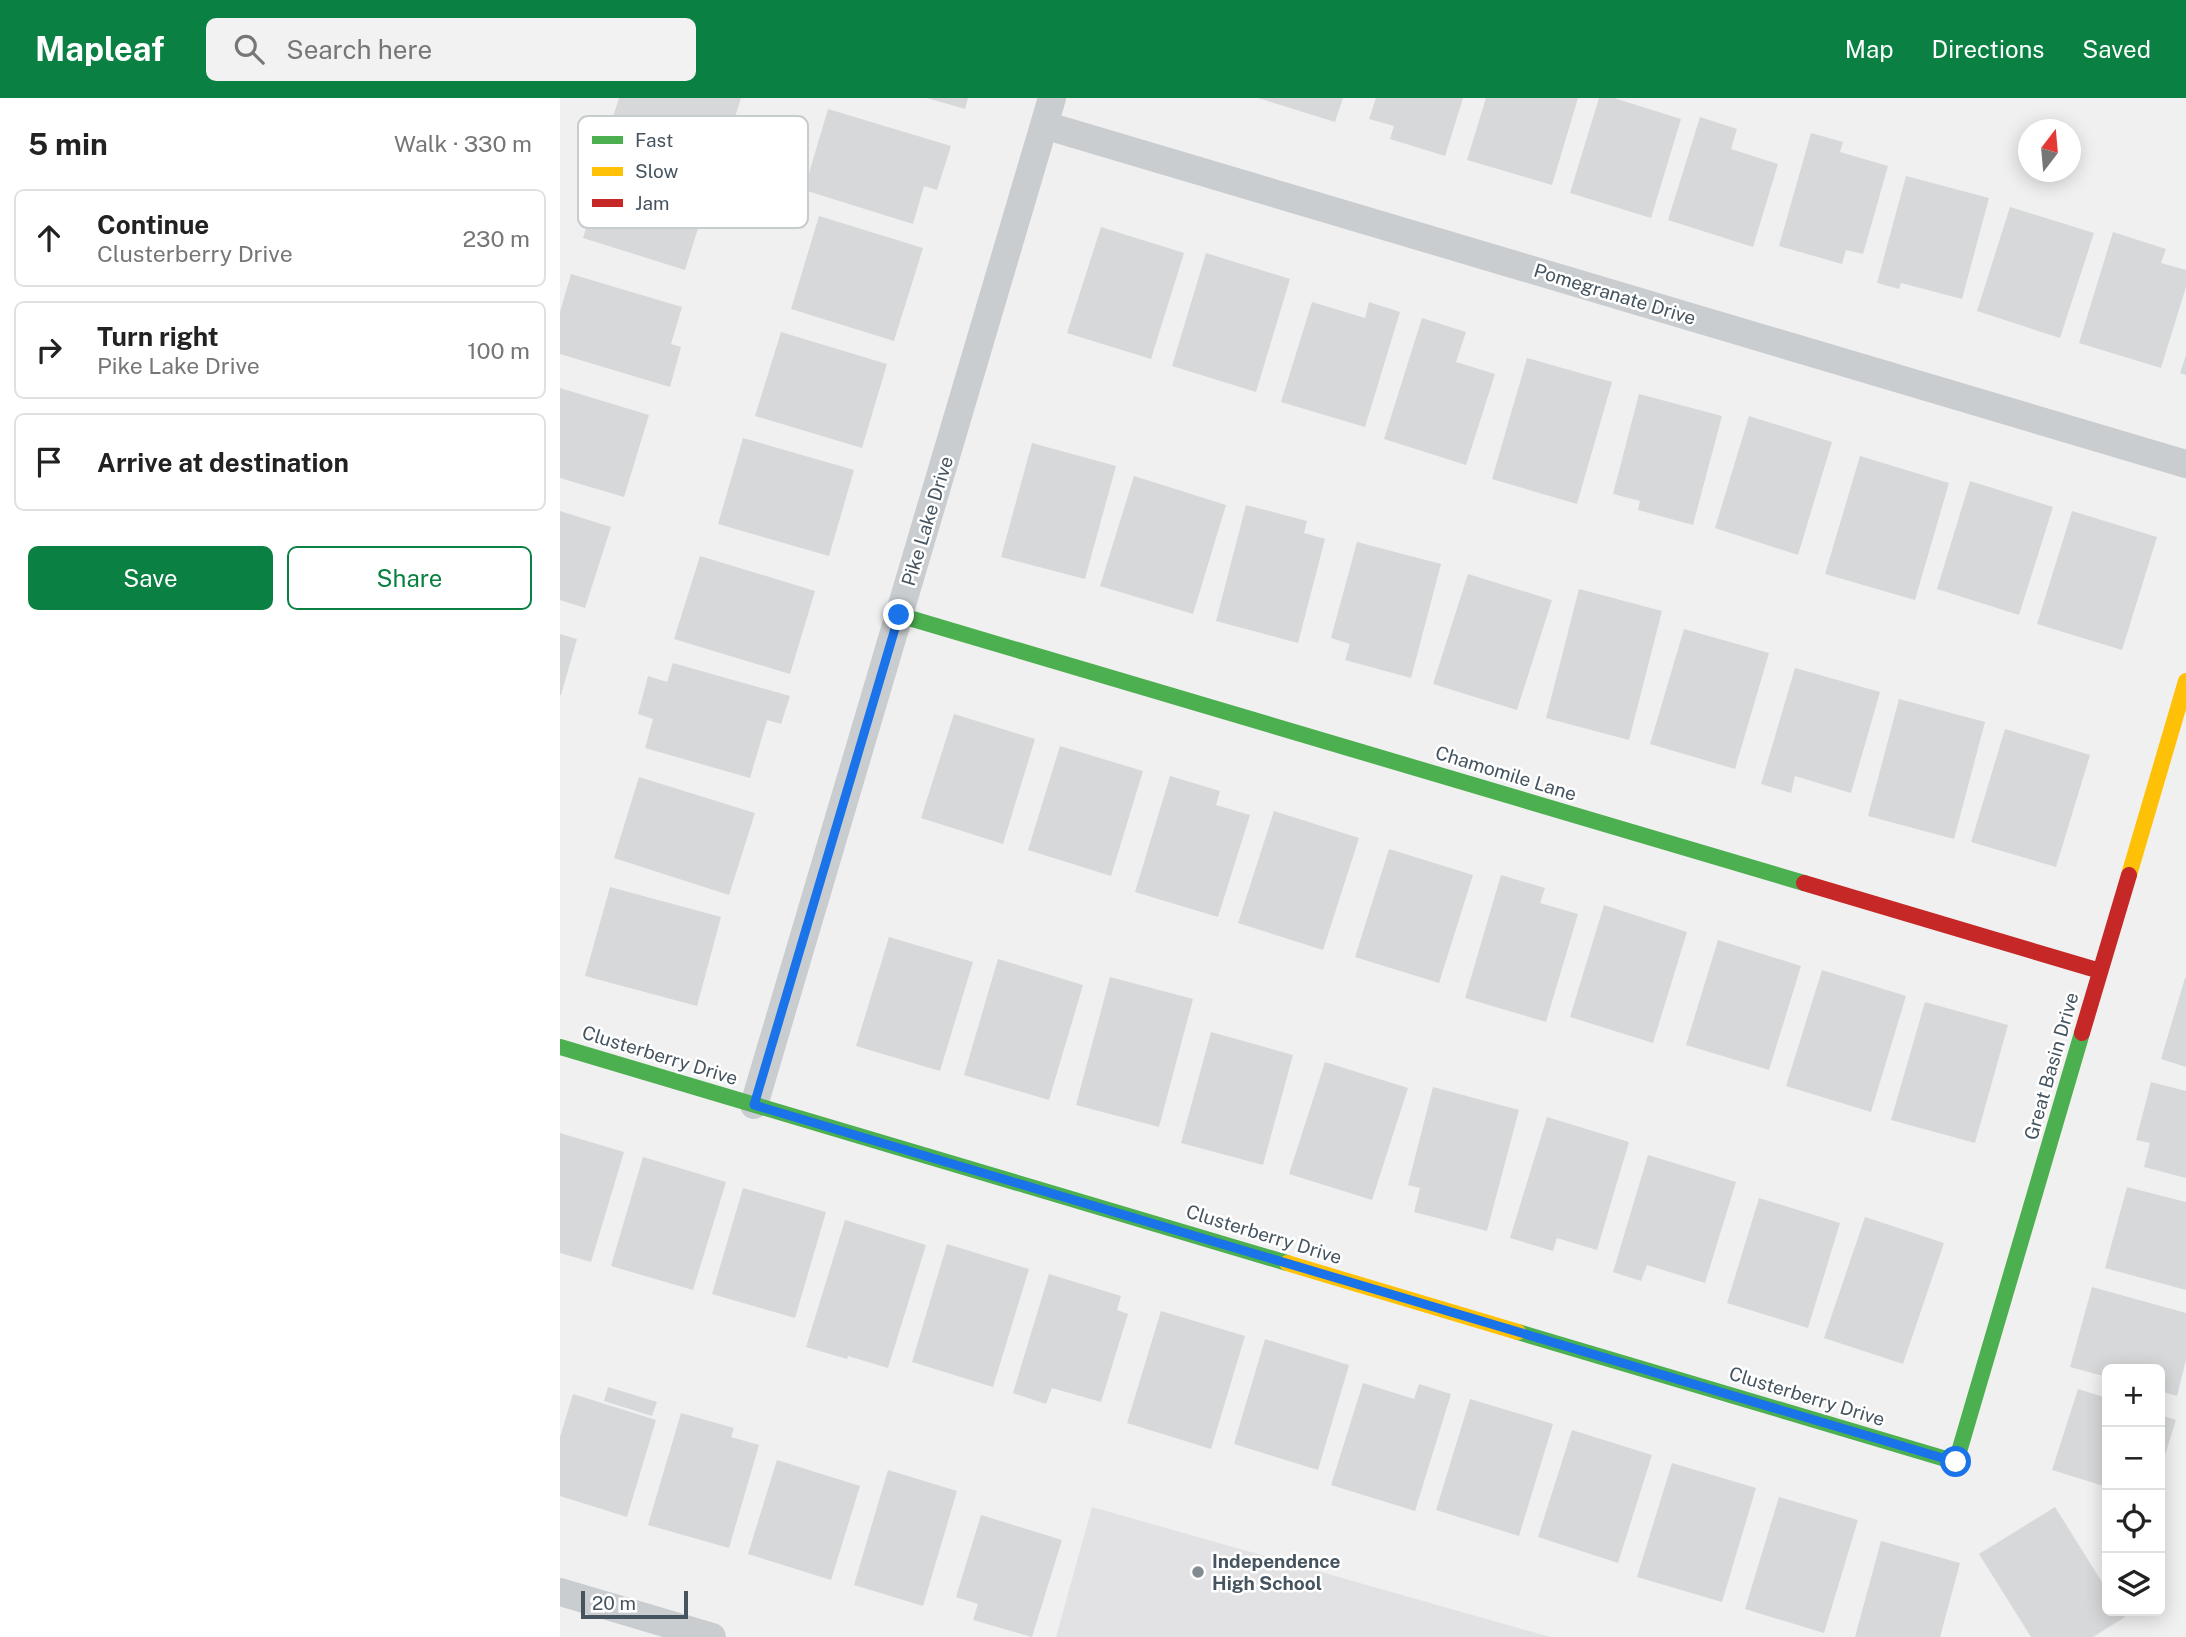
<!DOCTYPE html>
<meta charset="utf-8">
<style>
:root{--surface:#fff;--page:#f2f2f2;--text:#222;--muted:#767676;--line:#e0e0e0;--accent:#0b8043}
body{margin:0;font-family:"Public Sans",sans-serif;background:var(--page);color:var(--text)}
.controls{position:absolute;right:21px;bottom:21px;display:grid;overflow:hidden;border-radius:10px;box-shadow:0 4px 18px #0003}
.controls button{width:63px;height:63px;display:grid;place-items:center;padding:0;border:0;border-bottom:2px solid var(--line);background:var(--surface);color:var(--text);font:35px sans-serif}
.compass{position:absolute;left:1458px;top:21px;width:63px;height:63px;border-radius:50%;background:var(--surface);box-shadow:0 4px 18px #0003;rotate:16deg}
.scale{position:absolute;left:21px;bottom:18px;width:107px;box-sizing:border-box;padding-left:7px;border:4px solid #45545f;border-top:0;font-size:19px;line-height:24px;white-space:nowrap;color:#45545f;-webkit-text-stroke:5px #fff;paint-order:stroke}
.stop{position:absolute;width:21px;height:21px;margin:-16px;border:5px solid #1a73e8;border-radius:50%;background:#fff}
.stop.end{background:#1a73e8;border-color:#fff;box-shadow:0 2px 7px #0008}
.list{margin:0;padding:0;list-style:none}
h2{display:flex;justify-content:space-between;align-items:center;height:91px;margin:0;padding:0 28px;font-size:30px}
h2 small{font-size:23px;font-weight:400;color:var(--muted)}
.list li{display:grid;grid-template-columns:46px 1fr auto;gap:21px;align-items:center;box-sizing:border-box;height:98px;margin:0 14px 14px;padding:0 14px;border:2px solid var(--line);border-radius:10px}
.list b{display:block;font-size:26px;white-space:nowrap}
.list p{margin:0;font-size:23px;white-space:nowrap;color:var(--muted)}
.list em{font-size:23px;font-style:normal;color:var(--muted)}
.actions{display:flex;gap:14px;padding:21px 28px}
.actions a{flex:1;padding:16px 0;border:2px solid var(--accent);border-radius:10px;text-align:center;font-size:24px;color:var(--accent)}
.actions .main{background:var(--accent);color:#fff}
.icon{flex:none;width:38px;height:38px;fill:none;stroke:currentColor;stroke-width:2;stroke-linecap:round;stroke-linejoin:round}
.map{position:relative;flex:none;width:1626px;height:1539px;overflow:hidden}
header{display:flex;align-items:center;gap:42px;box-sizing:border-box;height:98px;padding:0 35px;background:var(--accent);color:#fff}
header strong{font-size:33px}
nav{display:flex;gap:38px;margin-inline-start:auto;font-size:24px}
.search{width:490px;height:63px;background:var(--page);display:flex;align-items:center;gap:18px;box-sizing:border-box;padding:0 24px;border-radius:10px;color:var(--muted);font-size:26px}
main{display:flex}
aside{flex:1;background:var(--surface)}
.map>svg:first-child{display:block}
.education{fill:#e2e1e3}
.building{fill:#d7d8d9}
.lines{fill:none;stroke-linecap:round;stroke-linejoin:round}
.street{stroke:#cacdd0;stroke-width:28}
.fast{stroke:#4caf50;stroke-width:16}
.slow{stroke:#ffc107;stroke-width:16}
.jam{stroke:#c62828;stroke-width:16}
.route{stroke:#1a73e8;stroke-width:9}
.poi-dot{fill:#818b92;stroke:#fff;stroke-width:2.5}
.labels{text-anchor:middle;stroke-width:5;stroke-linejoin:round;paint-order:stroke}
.street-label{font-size:19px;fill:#45545f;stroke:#fff}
.poi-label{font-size:19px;font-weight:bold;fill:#45545f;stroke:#fff;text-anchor:start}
.key{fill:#fff;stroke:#c7cccf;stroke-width:2}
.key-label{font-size:19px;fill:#45545f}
</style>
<header>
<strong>Mapleaf</strong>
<div class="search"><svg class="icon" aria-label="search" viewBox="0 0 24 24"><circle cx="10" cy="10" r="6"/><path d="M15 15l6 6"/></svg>Search here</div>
<nav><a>Map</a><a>Directions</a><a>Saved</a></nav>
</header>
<main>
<aside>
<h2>5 min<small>Walk · 330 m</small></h2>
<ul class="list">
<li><svg class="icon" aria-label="ahead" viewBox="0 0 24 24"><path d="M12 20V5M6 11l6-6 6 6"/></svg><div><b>Continue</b><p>Clusterberry Drive</p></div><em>230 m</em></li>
<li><svg class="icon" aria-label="right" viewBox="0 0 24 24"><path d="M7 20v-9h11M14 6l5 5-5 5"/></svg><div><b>Turn right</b><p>Pike Lake Drive</p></div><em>100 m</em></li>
<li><svg class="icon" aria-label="arrive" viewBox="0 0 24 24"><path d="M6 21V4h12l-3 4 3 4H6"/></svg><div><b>Arrive at destination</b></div></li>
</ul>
<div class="actions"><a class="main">Save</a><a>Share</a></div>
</aside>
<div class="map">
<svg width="1626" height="1539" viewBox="0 0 1626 1539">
<rect width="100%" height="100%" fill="#f1f0f0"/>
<path class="education" d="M532,1409l458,130h-494z"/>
<path class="building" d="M59,0h122l-20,64 -111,-36z
M367,0h41l-3,11z
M698,0h85l-8,24z
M816,0h87l-18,58 -55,-17 4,-13 -25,-7z
M926,0h92l-26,87 -85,-25z
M1039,0h15l67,21 -30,99 -81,-25z
M268,11l123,37 -14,44 -13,-4 -11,38 -109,-34z
M1140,19l37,12 -6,20 47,15 -25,83 -85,-27z
M1251,35l32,9 -3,10 48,14 -25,88 -17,-4 -4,14 -63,-18z
M48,59l89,27 -11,33 14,5 -15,48 -102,-32z
M1346,78l83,22 -27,101 -61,-16 -2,6 -22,-6z
M1450,109l84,26 -34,105 -83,-27z
M259,118l104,32 -29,93 -103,-32z
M541,129l83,26 -33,106 -84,-26z
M1553,134l53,17 -5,14 25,7v17l-25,81 -82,-25z
M646,155l84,26 -34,113 -84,-26z
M11,176l111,33 -11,37 10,3 -11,40 -110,-33v-42z
M752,204l53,16 4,-16 31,10 -35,115 -84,-25z
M862,220l44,14 -10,30 39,12 -29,91 -82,-26z
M221,234l106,32 -25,84 -107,-32z
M1626,257v20l-6,-2z
M967,260l85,24 -35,122 -85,-25z
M0,290l89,27 -25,82 -64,-19z
M1079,296l83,22 -29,109 -55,-15 2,-9 -27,-7z
M1189,318l83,26 -34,113 -83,-27z
M183,340l111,32 -25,86 -111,-32z
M472,345l84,23 -31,113 -84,-22z
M1300,358l89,27 -34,117 -90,-26z
M574,378l92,29 -33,109 -93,-28z
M1410,383l83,26 -34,108 -82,-26z
M686,407l61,16 -3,12 21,6 -27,104 -82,-22z
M0,413l51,16 -26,81 -25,-8z
M1512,413l85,26 -35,113 -85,-26z
M797,444l84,22 -30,114 -66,-18 5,-16 -19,-6z
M140,458l115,35 -25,83 -116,-35z
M908,476l84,26 -35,110 -84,-26z
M1019,491l83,22 -33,129 -83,-22z
M1124,531l85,24 -34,116 -85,-25z
M0,536l17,5 -16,56h-1z
M113,565l117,33 -9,28 -14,-4 -17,58 -105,-30 8,-29 -15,-5 10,-38 19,6z
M1235,570l85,24 -29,101 -56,-17 -4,17 -30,-9z
M1339,601l86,23 -31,117 -86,-23z
M394,616l81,25 -32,105 -82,-26z
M1445,631l85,26 -34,112 -85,-25z
M500,648l83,25 -32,105 -83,-26z
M610,678l50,15 -4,14 34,10 -32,102 -83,-25z
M79,679l116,36 -26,82 -115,-37z
M714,713l85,27 -36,112 -85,-27z
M829,751l84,26 -34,108 -84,-26z
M941,777l44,13 -5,15 38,11 -32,108 -81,-24z
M50,789l111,30 -24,89 -112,-30z
M1044,807l83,27 -34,111 -83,-26z
M329,839l84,25 -33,109 -84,-25z
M1158,842l83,26 -32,104 -83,-25z
M438,861l85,26 -34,115 -85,-25z
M1262,872l84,26 -35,116 -85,-26z
M550,879l83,22 -34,128 -83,-22z
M1625,880h1v89l-25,-8z
M1365,904l83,23 -33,118 -84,-23z
M651,934l82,23 -30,110 -82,-22z
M765,964l83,26 -36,112 -83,-26z
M1591,984l35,9v87l-42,-11 6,-24 -14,-3z
M873,989l86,23 -32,121 -73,-19 6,-24 -12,-3z
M987,1019l82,25 -32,108 -40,-12 -4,13 -43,-13z
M0,1035l64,19 -33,110 -31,-9z
M1088,1057l88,27 -31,101 -58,-18 -6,16 -28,-9z
M83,1059l83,25 -33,108 -82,-24z
M1567,1089l59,15v88l-81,-22z
M183,1090l83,24 -31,106 -83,-24z
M1199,1100l81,25 -32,105 -81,-25z
M1305,1119l79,26 -41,121 -79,-26z
M285,1122l81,25 -38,123 -40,-12 -1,3 -41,-12z
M387,1146l82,25 -36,118 -81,-25z
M489,1176l72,22 -4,14 11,4 -27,88 -49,-14 -6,16 -33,-11z
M1532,1189l94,26v47l-9,36 -17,-5v-22h-53v8l-37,-10z
M601,1213l84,25 -34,113 -84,-26z
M705,1241l84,26 -31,105 -84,-26z
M803,1285l51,16 5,-15 32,10 -36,117 -84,-26z
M48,1289l49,15 -5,14 -48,-15z
M1518,1291l29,9v89l-55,-17z
M13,1296l83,26 -29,97 -67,-21v-59z
M910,1301l83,25 -34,112 -83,-26z
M121,1315l53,15 -3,9 28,8 -30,103 -81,-23z
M1600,1317l16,5 -16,51z
M1012,1332l80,25 -34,108 -80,-26z
M217,1362l83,26 -29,94 -83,-26z
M1112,1365l84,25 -34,114 -85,-25z
M328,1372l69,21 -34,115 -69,-21z
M1219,1399l79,23 -34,113 -79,-24z
M1495,1409l52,83v21h13l5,6 -32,20h-62l-52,-83z
M421,1417l81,25 -30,97 -59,-17 5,-16 -22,-7z
M1321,1443l79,22 -20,74h-85z"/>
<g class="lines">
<path class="street" d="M484,27l1142,339
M194,1007l298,-1007
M0,1494l152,45"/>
<path class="fast" d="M339,517l905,268
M0,949l727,216
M958,1234l438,130 126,-429"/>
<path class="slow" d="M1569,777l57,-194
M727,1165l231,69"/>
<path class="jam" d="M1244,785l296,88
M1522,935l47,-158"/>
</g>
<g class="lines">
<path class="route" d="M339,517l-145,490 1202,357"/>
</g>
<circle class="poi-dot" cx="638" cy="1474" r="7"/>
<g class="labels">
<g class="street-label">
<text transform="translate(1055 196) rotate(17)" y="7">Pomegranate Drive</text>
<text transform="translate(367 423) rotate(-73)" y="7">Pike Lake Drive</text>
<text transform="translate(946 675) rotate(17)" y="7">Chamomile Lane</text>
<text transform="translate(100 957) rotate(17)" y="7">Clusterberry Drive</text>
<text transform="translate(1491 968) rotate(-74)" y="7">Great Basin Drive</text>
<text transform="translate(704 1136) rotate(17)" y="7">Clusterberry Drive</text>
<text transform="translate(1247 1298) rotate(17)" y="7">Clusterberry Drive</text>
</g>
<g class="poi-label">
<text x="652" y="1470">Independence<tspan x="652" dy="22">High School</tspan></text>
</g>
</g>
<rect x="18" y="18" width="230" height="112" rx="10" class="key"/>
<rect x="32" y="38" width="31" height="8" fill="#4caf50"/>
<rect x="32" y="69" width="31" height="9" fill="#ffc107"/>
<rect x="32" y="101" width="31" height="8" fill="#c62828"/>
<g class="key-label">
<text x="75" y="49">Fast</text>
<text x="75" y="80">Slow</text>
<text x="75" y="112">Jam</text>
</g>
</svg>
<div class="controls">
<button>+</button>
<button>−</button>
<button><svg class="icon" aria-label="locate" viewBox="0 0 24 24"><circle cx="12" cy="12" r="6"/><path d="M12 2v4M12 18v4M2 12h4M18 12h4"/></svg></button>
<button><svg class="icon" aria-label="layers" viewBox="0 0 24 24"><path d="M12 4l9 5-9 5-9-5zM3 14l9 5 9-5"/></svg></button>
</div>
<svg class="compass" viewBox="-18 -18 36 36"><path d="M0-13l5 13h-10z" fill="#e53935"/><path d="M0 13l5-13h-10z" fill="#767676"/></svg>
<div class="scale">20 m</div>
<div class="stop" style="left:1396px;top:1364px"></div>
<div class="stop end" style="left:339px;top:517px"></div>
</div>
</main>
